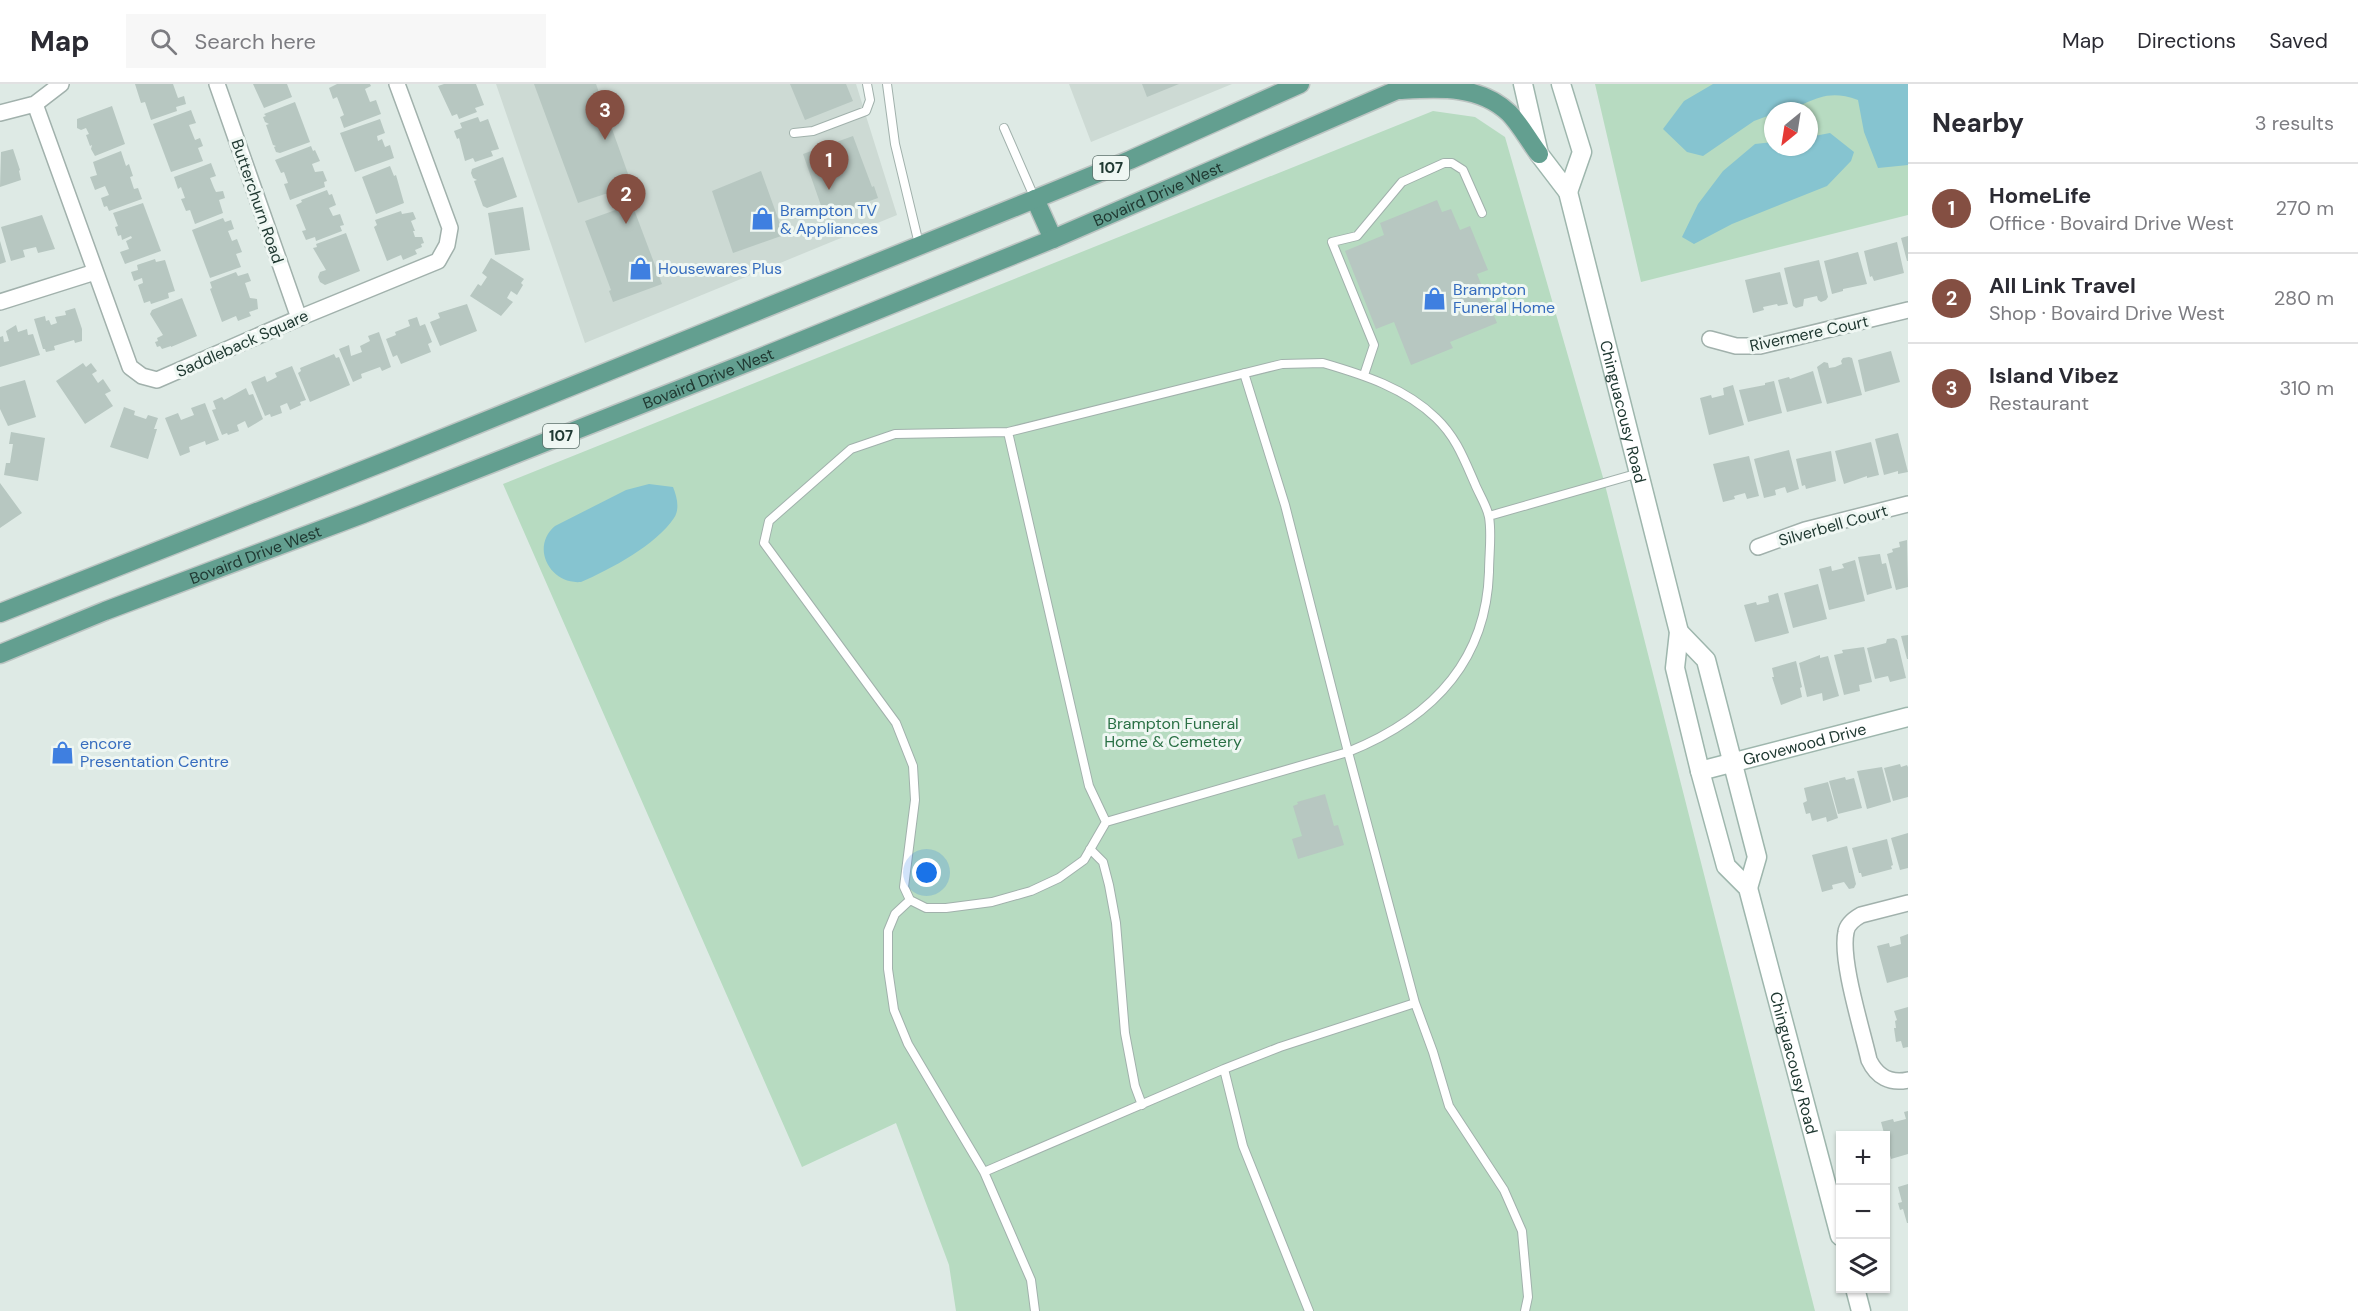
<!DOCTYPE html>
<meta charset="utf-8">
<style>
:root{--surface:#fff;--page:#f7f7f7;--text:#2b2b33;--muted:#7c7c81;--line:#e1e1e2;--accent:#844f42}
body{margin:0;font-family:"DM Sans",sans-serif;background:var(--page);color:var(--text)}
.controls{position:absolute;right:18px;bottom:18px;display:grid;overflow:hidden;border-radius:0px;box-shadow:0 2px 4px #0004}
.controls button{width:54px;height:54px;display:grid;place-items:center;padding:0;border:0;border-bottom:2px solid var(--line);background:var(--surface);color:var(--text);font:30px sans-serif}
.compass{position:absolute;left:1764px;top:18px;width:54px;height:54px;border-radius:50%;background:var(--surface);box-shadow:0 2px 4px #0004;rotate:210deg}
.you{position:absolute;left:927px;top:789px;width:21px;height:21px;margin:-15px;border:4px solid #fff;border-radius:50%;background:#1a73e8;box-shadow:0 0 0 9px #1a73e833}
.badge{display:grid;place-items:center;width:39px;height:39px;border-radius:50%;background:var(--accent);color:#fff;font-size:20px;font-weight:700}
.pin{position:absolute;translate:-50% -50px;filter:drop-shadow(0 2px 3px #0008)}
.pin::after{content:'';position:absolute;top:32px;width:21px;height:18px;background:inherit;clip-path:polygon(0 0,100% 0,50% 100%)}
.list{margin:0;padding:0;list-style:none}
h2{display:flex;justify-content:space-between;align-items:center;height:78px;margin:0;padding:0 24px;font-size:26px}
h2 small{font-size:20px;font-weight:400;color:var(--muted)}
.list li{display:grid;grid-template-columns:39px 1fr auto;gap:18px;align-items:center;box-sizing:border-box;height:90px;padding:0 24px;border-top:2px solid var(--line)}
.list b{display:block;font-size:22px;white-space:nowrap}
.list p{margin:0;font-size:20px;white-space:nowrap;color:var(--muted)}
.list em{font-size:20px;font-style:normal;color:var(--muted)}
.icon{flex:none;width:33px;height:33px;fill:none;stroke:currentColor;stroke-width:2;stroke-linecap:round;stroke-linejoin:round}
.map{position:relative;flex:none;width:1908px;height:1227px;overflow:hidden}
header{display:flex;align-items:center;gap:36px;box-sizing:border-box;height:84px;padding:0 30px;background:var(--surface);border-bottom:2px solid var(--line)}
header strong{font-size:28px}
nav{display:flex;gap:33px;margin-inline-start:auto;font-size:21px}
.search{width:420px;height:54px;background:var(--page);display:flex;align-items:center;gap:15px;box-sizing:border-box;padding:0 21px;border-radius:0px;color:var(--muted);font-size:22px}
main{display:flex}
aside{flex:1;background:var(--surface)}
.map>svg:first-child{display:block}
.built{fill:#cddad4}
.green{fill:#b7dbc1;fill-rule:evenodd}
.water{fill:#86c4d0}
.building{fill:#b7c7c1}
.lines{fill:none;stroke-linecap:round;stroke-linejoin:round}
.lane-casing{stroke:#a1b1ac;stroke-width:10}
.street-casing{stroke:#a1b1ac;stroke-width:18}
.secondary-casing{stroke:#9eb6ad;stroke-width:21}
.primary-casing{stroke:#bcc4c2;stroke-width:21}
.lane{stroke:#fff;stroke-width:8}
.street{stroke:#fff;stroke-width:15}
.secondary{stroke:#fff;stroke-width:18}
.primary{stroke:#639f90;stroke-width:18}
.labels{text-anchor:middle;stroke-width:6;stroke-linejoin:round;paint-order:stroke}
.shield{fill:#eff7f3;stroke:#5e726c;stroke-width:1.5}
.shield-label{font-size:15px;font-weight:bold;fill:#203932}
.street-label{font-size:16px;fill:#203932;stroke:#eff7f3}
.shop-label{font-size:16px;fill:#366cbe;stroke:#eff7f3;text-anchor:start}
.park-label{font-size:16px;fill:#2a7045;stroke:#eff7f3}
</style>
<header>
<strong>Map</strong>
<div class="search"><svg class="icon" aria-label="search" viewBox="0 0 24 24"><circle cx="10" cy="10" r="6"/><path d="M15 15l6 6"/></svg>Search here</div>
<nav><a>Map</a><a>Directions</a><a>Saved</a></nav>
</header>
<main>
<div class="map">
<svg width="1908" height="1227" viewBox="0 0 1908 1227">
<rect width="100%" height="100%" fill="#deeae5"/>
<path class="built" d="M496,0h360l41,131 -312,128z
M1069,0h163l-141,58z"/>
<path class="green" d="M1595,0h313v131l-267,67zM1773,27h36v36h-36z
M1433,27l42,6 30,20 99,344 211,830h-859l-7,-46 -53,-142 -94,44 -299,-683z"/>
<path class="water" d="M1713,0h195v81l-30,3 -14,-36 -6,-32c-41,-15 -50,11 -85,11v3l-19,7 -51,35 -16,-4 -24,-23 21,-28z
M1830,49l24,19 -3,9 -24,25 -95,38 -38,20 -12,-7 16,-33 25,-33 32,-27 18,-2v5h36v-10z
M649,400l24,3c4,10 7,22 1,31 -18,27 -63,51 -93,64 -31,3 -51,-35 -26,-56l71,-36z"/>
<path class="building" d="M135,0h38l5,14 6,-2 2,8 -10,3 1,4 -26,9 -6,-18 -4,1z
M253,0h34l5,13 -28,11z
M337,0h33l1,2 -6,3 5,13 6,-2 5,14 -37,14 -4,-11 4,-2 -7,-18 -4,2 -4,-11z
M444,0h32l8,21 -9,3 2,4 -18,7 -2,-5 -5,2 -14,-30z
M534,0h62l36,101 -54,18z
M790,0h56l7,17 -48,19z
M1142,0h37l-32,13z
M295,18l15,40 -30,11 -4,-1 -2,-5 2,-1 -3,-1 -7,-20 3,-1 -4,-2 -2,-5 3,-1 -2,-2z
M112,22l13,38 -30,12 -4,-7 1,-4 -2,1 -4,-11 3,-1 -3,-6 -5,2 -4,-2v-9z
M191,26l5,13 -7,2 6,15 5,-2 3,8 -5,2 5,13 -32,11 -18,-48z
M478,33l2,5 8,-3 11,30 -8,2 2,5 -18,6 -2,-4 -8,3 -6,-23 -2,1 -3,-8 8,-3 -2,-5z
M380,35l5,14 -8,3 1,5 4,-2 3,8 5,-2 4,13 -39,14 -15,-39z
M853,52l19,51 2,-1 4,12 -53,19 -22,-63z
M311,62l2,5 2,-1 5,11 -8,3 3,8 8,-1 4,10 -3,1 1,5 -35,13 -6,-16 4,-1 -4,-11 -3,1 -6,-13z
M13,65l7,21 -1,1 2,9 -21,7 1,-35z
M121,67l5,15 3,-2 4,12 -3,1 4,12 4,-1 4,11 -33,12 -2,-5 -3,1 -3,-9 8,-3 -4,-9 -10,4 -5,-13 7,-2 -4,-13z
M503,73l14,40 -30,11 -4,-2 -9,-25 3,-1 -4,-2 -2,-5 1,-4z
M211,79l5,13 -6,2 4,10 2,4 7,-1 2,7 -6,2 4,13 -28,11 -5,-14 -4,1 -5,-12 4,-1 -4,-11 -3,2 -4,-12z
M390,82l4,10 2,-1 8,28 -28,11 -14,-37z
M761,87l23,64 -51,18 -21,-62z
M327,106l2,5 3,-1 4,11 -7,3 4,8 7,-2 4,11 -4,1 2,5 -26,10 -1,-4 -9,3 -4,-9 4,-1 -10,-25 6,-3 -1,-2z
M1437,116l5,12 9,-3 9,21 10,-4 18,44 -11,4 20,49 -47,19 3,6 -42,17 -17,-43 -18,7 -31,-78 39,-16 -4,-12z
M143,119l18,48 -36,13 -5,-12 9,-3 -3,-8 6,-3 -1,-2 -9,4 -1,-5 -3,1 -3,-9 3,-1 -5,-13z
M632,120l30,80 -49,18 -4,-11 2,-1 -26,-69z
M523,123l7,43 -35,5 -7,-42z
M401,127l1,3 11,-2 3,7 -5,2 4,10h-2l2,6h7l2,6 -3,1 1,3 -7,3 2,4 -14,6 -2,-5 -14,6 -13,-34 3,-2 -2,-5z
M42,131l13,34 -17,4 -2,-6 -13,3 2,7 -14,4 -10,-34z
M223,134l2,4 6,-2 3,9 -6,2 4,10 5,-2 5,13 -6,2 5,13 -31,11 -18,-48z
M346,149l14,38 -35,14 -5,-3 -2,-5 2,-5 6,-2 -13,-22 4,-1 -1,-3z
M1908,152v25h-1l-6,-23z
M0,157l6,21 -6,2z
M1897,158l7,31 -30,8 -2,-5 -2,1 -6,-26z
M1858,168l9,32 -24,5v2l-11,3 -8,-33z
M491,174l33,21 -3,4 2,2 -6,10 -6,-4 -4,7 6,4 -12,14 -31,-20 8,-12 3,2 6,-9 -5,-4z
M155,175l1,3 9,-2 10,31 -7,2 1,5 -18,6 -1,-3 -6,2 -6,-18 5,-2 -1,-5 -8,3 -3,-9 7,-2 -1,-5z
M1819,176l9,37 -2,3 -5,2 -3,-2 -1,-4 -13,3 -1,7 -7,2 -3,-2 -9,-38z
M236,188l2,4 10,-3 3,8 -6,2 5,15 7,1 1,10 -9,3 2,4 -13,5 -2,-5 -14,6 -12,-33 2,-1 -2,-6z
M1780,188l8,32 -10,2 -1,-2 -14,3 1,3 -11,3 -8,-33z
M182,214l15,38 -26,11v-1l-9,3 -2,-3 -3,1 -2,-5 3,-1 -1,-3 6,-3 -13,-21 2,-4z
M467,220l10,27 -37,15 -10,-24 10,-4 -2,-5z
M75,224l7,21v12l-7,2 -1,-3 -20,6 1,4 -9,2 -1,-3h-2l-9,-30 11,-3 1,5 3,-1 2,5 6,-2 -2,-6 11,-2 -1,-4z
M417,233l3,9 5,-2 7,18 -4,2 3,8 -30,12 -4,-9 -4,2 -7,-18 10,-4 -1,-3 15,-6 -2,-6z
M16,241l2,7 9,-3 1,6 5,-1 7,21 -40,12v-30l3,-1 1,6 5,-1 -3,-10z
M379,248l12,35 -9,4 -2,-4 -19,7 1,4 -9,4 -14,-33 10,-4 2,11 11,-4 -2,-6 10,-5 -2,-5z
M1891,267l9,31 -35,10 -7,-32z
M334,270l2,4 3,-1 11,28 -40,17 -12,-29 3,-2 -1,-3z
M1849,273l3,1 10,37 -35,9 -10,-37 7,-5 4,1 1,5 6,-1 7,-3 -1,-3 2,-3z
M83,279l3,4 5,-4 6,8 -5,3 6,9 5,-4 8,12 -6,3 8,12 -28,18 -29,-43z
M292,282l14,34 -6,2 1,3 -11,5 -3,-7 -7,3 2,7 -11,4 -1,-3 -5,2 -14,-34 14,-6 2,6 10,-5 -2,-4z
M1813,287l9,32 -35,9 -9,-32 11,-3 1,2z
M25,296l11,37 -28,9 -8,-17v-22z
M1774,297l8,32 -34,9 -9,-32 26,-5v-2z
M1733,301l11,40 -35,10 -9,-37 11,-3 1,3 12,-3 -1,-7z
M246,304l3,7 4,-1 10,25 -15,9 -3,-7 -8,4 2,6 -11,4 -1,-2 -5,2 -10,-25 4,-1 -3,-8 9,-4 2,3z
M205,319l14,37 -13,5 -1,-4 -16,6 1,5 -10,4 -15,-38 13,-5 3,7 13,-5 -3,-7z
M124,323l11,4 -1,4 12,4 2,-4 10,3 -4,11h3l-9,30 -38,-12z
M11,348l34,6 -7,43 -34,-6 2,-12h4l3,-19h-4z
M1898,349l10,39 -10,2v-3l-14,4 -9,-36z
M1871,358l8,33 -12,3v-2l-23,8 -9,-33z
M1789,366l10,39 -12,4 -2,-6 -10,3 1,5 -12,3 -10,-39z
M1831,367l5,30 -30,8 -1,-4 -3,1 -6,-27z
M1749,372l10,40 -12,3 -2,-6 -11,3 1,3 -12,3 -10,-38z
M0,399l22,30 -22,15z
M1907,456l1,47 -12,3 -9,-36 6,-2 -1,-3 8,-2 -1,-5z
M1880,470l2,10 4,-1 6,25 -25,7 -9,-38z
M1855,476l10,41 -36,9 -10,-41 12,-3 1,5 12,-3 -2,-4z
M1818,500l9,35 -34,9 -9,-35z
M1778,509l11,40 -34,9 -11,-37 12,-3 1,3 12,-3 -1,-6z
M1908,551v24h-1l-6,-23z
M1894,554l3,2 9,38 -16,4 -2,-6 -13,3 -8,-31 19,-5 1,-4z
M1864,563l8,35 -13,3 1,6 -16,4 -10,-40 9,-2 -1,-3z
M1820,571v3l8,-2 11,40 -16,5 -1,-8 -15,4 -8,-34z
M1796,577l6,26 -2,1 2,9 -21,8 -9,-28h2l-2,-9z
M1900,680l1,3 6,-2 1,2v30l-15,4 -9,-33z
M1882,683l9,35 -24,7 -10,-38z
M1845,693l1,3 8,-2 8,30 -24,6 -9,-33z
M1828,698l10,36 -11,4 -1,-5 -14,4 -2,-8 -4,1 -3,-11 4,-2 -3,-13z
M1325,710l9,32 4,-1 6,20 -46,14 -6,-20 10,-3 -9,-30 5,-2 -1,-2z
M1908,749v35l-8,2 -9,-32z
M1887,755l6,26 -2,1 1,3 -30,8 -1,-4h-2l-7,-25z
M1847,762l9,38 -2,4 -5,1 -5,-7 -12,3 1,4 -11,3 -10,-37z
M1908,850v43l-21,6 -10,-37 12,-3 1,4 11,-3 -1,-7z
M1908,923v40l-5,1 -2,-7 -5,1 -2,-14h2l-1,-7 2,-1 -3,-9z
M1908,1027v43l-17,5 -10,-37 12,-3 1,3 12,-3 -2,-7z
M1908,1100v39h-1l-4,-14 -3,1 -2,-7 4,-1 -4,-15z"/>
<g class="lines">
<defs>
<path id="lane" d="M887,0l8,60 24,100
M1004,44l31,71
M794,49l19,-2 53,-20 4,-11 -3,-16
M1323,279c41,12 82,25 113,55 20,19 28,41 39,66 4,10 12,22 14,33 3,17 0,37 0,55 -3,92 -59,147 -141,180l-242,70 -22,38 -25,18 -28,13 -39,11 -46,6h-20l-16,-8 -6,-13 11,-87 -2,-34 -17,-43 -132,-180 5,-22 82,-72 44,-15 113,-2 274,-68z
M1244,289l41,132 63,247 67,251 -135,44 -56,22 19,77 66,165
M1364,291l10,-30 -42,-103 25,-6 45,-54 42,-19h8l11,7 19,43
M1008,348l81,354 17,36
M1489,432l150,-43
M1090,765l13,13 6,23 7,38 9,110 10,53 7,19
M910,816l-15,14 -7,17v38l6,41 14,34 76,128 47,108 4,31
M1415,919l18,49 16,54 55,84 18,41 6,66 -3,14
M984,1088l240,-103"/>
<path id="street" d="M217,0l82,234
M35,20l95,263 12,9 15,4 142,-62 139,-57 9,-16 3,-17 -53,-144
M0,29l35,-9 26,-20
M0,218l95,-30
M1710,255l26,7h24l148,-36
M1758,463l47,-17 103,-26
M1908,819l-47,12c-7,4 -14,9 -15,17 -6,28 16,97 23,128 8,17 21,24 39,20"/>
<g id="secondary">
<path id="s1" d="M1523,0l16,70 29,38 111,440 -4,36 25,103 26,95 22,22 92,348"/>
<path d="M1561,0l21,68 -14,40"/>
<path d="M1679,548l27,28 51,197 -9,31"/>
<path id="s2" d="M1700,687l208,-54"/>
<path d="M1855,1204l6,23"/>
</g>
<g id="primary">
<path d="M1399,6c37,-2 80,-6 110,23 11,11 20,28 30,41"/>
<path d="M1035,115l18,40"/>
<path d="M0,529l394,-155 641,-259 95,-39 170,-76"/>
<path id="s3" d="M0,570l105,-43 258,-97 396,-156 294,-119 358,-155"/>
</g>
</defs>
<use href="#lane" class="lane-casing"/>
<use href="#street" class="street-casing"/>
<use href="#secondary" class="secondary-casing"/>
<use href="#primary" class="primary-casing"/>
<use href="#lane" class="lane"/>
<use href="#street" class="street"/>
<use href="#secondary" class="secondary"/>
<use href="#primary" class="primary"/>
</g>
<defs>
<symbol id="shop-bare" viewBox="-9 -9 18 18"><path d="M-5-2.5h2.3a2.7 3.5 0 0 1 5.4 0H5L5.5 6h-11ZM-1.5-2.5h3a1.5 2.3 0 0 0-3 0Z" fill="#3f7fe0" stroke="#eff7f3" stroke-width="2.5" paint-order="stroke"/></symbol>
</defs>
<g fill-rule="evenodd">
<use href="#shop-bare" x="746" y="118" width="33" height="33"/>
<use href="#shop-bare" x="624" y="168" width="33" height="33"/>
<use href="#shop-bare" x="1418" y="198" width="33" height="33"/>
<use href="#shop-bare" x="46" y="652" width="33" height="33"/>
</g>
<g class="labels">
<g class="shield">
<rect x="1093" y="72" width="36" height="24" rx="4.5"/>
<rect x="543" y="340" width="36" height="24" rx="4.5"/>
</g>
<g class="shield-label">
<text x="1111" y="89">107</text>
<text x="561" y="357">107</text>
</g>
<g class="street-label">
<text dy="6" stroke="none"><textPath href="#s3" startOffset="1246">Bovaird Drive West</textPath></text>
<text transform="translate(258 117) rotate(71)" y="6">Butterchurn Road</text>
<text transform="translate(1809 249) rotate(-12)" y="6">Rivermere Court</text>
<text transform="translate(242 259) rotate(-24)" y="6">Saddleback Square</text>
<text dy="6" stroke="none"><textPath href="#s3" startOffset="760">Bovaird Drive West</textPath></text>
<text dy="6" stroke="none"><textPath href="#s1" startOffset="346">Chinguacousy Road</textPath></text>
<text transform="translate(1833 441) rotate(-16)" y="6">Silverbell Court</text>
<text dy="6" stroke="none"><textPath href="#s3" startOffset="274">Bovaird Drive West</textPath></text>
<text dy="6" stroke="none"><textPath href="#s2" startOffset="108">Grovewood Drive</textPath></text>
<text dy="6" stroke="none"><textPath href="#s1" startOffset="1026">Chinguacousy Road</textPath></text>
</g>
<g class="shop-label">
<text x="780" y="132">Brampton TV<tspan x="780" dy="18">&amp; Appliances</tspan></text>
<text x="658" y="190">Housewares Plus</text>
<text x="1453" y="211">Brampton<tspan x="1453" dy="18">Funeral Home</tspan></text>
<text x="80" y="665">encore<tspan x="80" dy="18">Presentation Centre</tspan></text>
</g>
<g class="park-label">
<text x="1173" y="645">Brampton Funeral<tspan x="1173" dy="18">Home &amp; Cemetery</tspan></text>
</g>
</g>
</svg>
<div class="controls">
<button>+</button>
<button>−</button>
<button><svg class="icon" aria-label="layers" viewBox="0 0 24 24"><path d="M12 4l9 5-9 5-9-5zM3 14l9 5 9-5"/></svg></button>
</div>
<svg class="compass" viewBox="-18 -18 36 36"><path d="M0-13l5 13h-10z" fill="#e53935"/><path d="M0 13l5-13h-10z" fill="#7c7c81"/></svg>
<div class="you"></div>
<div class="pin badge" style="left:829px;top:106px">1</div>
<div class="pin badge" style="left:626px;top:140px">2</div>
<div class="pin badge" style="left:605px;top:56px">3</div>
</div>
<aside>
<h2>Nearby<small>3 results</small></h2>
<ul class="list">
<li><span class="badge">1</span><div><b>HomeLife</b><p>Office · Bovaird Drive West</p></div><em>270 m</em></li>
<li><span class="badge">2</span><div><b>All Link Travel</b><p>Shop · Bovaird Drive West</p></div><em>280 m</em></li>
<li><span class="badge">3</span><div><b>Island Vibez</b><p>Restaurant</p></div><em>310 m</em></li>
</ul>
</aside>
</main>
